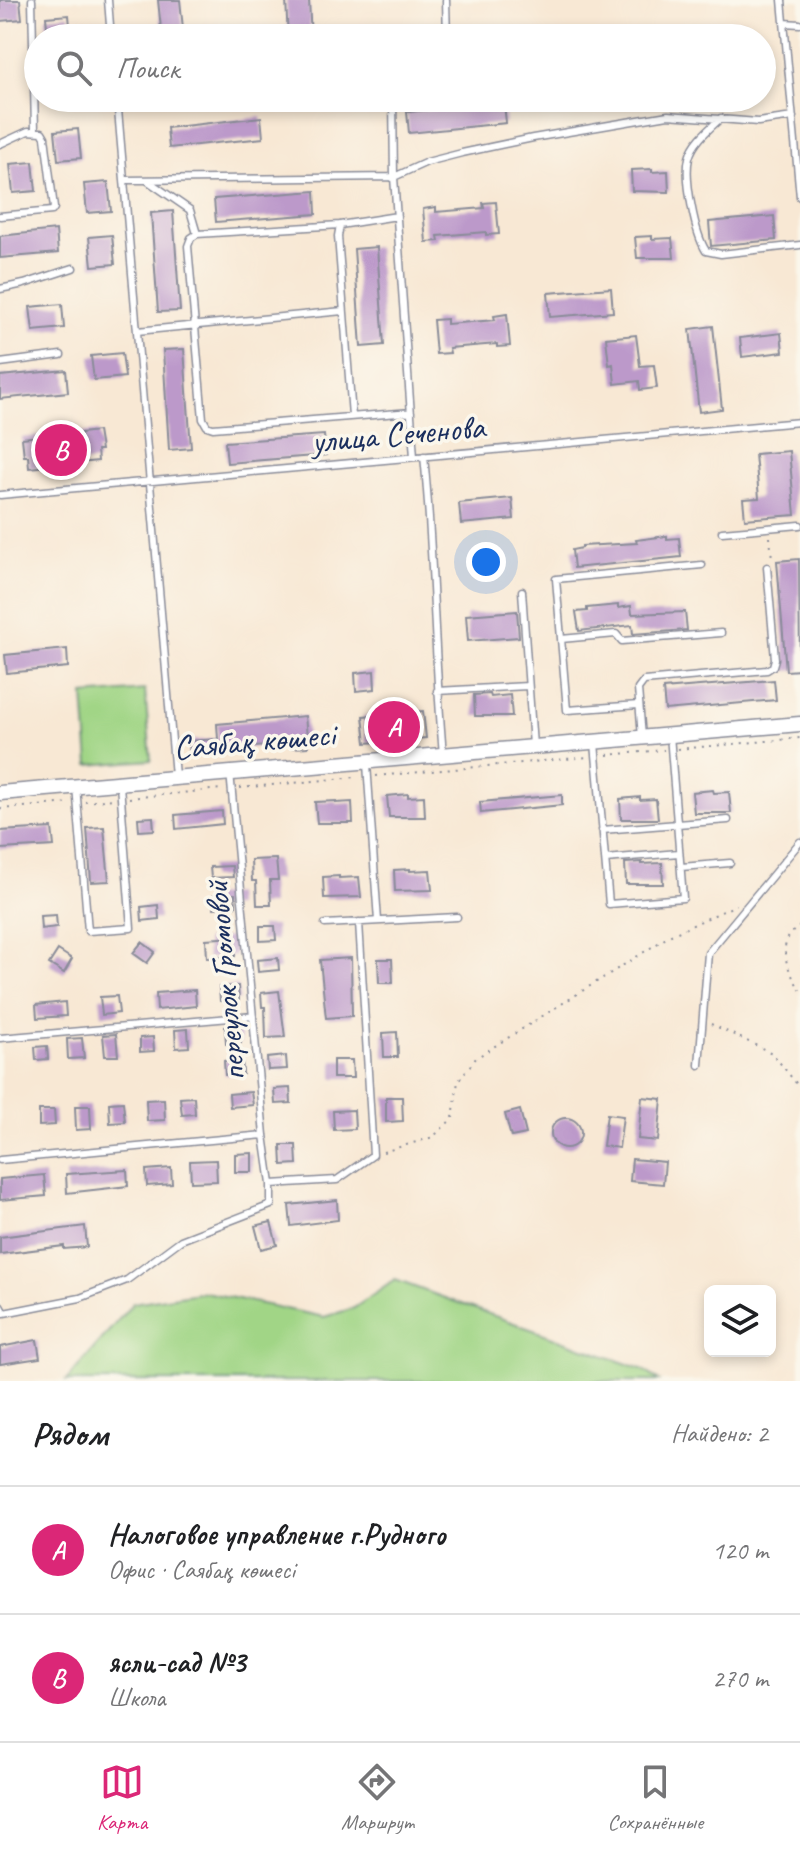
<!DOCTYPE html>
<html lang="ru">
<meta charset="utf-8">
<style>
:root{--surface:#fff;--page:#f2f2f2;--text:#202124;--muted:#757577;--line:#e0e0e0;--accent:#db2777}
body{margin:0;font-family:Caveat,sans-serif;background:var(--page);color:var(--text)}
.controls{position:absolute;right:24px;bottom:24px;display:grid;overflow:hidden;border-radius:12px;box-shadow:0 4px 12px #0003}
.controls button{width:72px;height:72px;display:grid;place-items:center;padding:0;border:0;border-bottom:2px solid var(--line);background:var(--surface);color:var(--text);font:40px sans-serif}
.you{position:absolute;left:486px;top:562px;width:28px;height:28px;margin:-20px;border:6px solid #fff;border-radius:50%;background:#1a73e8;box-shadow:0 0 0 12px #1a73e833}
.badge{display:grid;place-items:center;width:52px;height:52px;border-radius:50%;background:var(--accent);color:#fff;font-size:26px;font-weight:700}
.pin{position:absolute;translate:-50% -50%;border:4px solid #fff;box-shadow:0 2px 8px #0006}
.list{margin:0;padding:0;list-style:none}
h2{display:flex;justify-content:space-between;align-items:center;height:104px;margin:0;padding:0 32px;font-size:34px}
h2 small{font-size:26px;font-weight:400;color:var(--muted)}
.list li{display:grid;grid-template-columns:52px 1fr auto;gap:24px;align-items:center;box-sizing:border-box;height:128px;padding:0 32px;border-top:2px solid var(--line)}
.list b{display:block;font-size:30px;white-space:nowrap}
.list p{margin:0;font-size:26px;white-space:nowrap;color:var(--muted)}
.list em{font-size:26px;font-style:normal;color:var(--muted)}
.icon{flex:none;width:44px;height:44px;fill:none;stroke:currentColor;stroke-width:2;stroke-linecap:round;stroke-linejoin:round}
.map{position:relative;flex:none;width:800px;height:1381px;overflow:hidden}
.search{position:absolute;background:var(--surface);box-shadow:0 4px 12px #0003;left:24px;right:24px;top:24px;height:88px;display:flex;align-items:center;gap:20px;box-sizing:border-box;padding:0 28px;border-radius:44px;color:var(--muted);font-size:30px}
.sheet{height:360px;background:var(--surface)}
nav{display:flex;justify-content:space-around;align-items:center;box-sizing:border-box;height:112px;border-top:2px solid var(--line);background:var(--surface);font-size:22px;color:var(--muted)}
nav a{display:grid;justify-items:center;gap:4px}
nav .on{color:var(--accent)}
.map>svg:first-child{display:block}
.green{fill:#a1d586;stroke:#5e8272;stroke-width:2}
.building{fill:#bc99ca}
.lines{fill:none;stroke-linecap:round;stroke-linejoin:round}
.service-casing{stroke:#8a8c99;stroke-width:9}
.tertiary-casing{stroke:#8a8c99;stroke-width:17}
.path{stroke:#8a8c99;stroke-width:2;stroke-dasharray:2 6;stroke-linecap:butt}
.service{stroke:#fff;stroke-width:6}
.tertiary{stroke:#fff;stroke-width:14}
.labels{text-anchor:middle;stroke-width:7;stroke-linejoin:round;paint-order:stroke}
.street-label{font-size:34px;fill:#1b2f5e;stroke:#fbf7ec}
</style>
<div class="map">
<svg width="800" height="1381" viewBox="0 0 800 1381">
<rect width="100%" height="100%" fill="#fbf7ec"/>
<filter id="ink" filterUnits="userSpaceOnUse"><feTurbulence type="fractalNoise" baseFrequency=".0125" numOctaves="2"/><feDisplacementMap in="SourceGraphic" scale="16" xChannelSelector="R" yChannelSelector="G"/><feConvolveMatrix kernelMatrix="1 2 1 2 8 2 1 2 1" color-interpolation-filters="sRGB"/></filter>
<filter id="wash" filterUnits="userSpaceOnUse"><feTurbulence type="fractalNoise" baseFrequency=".006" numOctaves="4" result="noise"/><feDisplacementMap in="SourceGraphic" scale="32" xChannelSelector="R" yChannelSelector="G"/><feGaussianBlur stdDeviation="1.8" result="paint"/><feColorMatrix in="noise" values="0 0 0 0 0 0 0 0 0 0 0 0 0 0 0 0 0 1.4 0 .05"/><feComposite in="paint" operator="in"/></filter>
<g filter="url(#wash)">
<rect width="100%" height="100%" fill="#f8e8d4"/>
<path class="green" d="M145,690l6,70 -62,5 -5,-70z
M395,1280l249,90 15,11h-593l67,-78 72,-11 119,25 30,-9z"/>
<g id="blocks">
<path class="building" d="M0,0h20l2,19 -22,2z
M158,0h22l4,38h-22z
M286,0h23l2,38h-23z
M69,15l2,23h-23l-2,-21z
M504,103l2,20 -97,10 -2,-21z
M261,117l2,21 -94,10 -2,-20z
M78,129l3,29 -23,2 -3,-29z
M33,162l3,29 -23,2 -3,-29z
M652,169v3l16,-1 1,21 -37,-1 -1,-21z
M108,182l3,29 -24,2 -3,-29z
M315,191l1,23 -100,8 -2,-23z
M496,202l3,32 -13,1v-3l-48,4 1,5 -13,1 -3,-33 13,-2v5l48,-4 -1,-5z
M173,211l7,100 -22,1 -7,-99z
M774,216l2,24 -65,6 -2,-24z
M56,230l2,23 -58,5v-22z
M112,235l3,29 -23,2 -3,-29z
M652,236v3l20,-1 2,20h-37l-2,-21z
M377,247l7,98 -23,2 -7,-98z
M611,288l2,24 -63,5 -2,-24z
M62,304l2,24 -31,3 -3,-24z
M507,314l3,32 -13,1v-3l-48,4 1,5 -14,1 -3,-34 14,-1v5l48,-4 -1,-4z
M713,326l9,83 -23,3 -9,-83z
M781,333l2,19 -41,5 -2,-19z
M636,335l4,31 14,-1 3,23 -17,2 -1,-9 -24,3 -2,-20 -4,1 -3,-27z
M184,349l7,99 -22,2 -6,-100z
M122,353l3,24 -31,3 -3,-24z
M66,370l2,22 -68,7v-23z
M98,431l3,19h-4l1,11 -69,7 -1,-12h-4l-2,-18 18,-2 1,9 40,-4v-8z
M324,435l2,20 -99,8 -2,-21z
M789,451l6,64 -50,4 -2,-20 16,-1 -4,-44z
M512,498l2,21 -53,5 -2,-21z
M667,536v3l12,-1 2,19 -107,11 -2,-18 10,-2v-2l55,-3 -1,-3z
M799,559l1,111 -14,1 -9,-110z
M618,605v3l13,-2 1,8 53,-2 2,18 -54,4 -1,-9 -53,6 -3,-19 11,-1v-3z
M517,611l2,26 -51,4 -2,-26z
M67,649l1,18 -61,6 -2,-18z
M374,671l1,18 -19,2 -1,-18z
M774,680l2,20 -111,10 -2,-21z
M490,694l1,3 19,-2 2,21h-37l-1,-21z
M423,711l3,27 -60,5 -3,-27z
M305,716l3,31 -18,1v-4l-48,4v4l-52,5 -1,-16 29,-2 -1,-15z
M713,790l1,3 15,-1 2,21h-37l-2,-21z
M408,794v3l16,-1 1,21h-36l-2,-21z
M562,795v10l-81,8 -1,-11z
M640,797v3l16,-1 2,20h-37l-1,-20z
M336,801v2l16,-1 1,21h-36l-2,-21z
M222,811l1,13 -47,5 -1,-14z
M153,817l1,13 -15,1 -1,-13z
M104,827l5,54 -18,1 -4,-54z
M52,828l2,18 -54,3v-18z
M276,859l2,21h-8l1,25h-14l-1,-24h-4l-1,-21z
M642,862v2l20,-1 1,21h-37l-1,-21z
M232,866l1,11 -22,1 -1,-11z
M410,869v2l20,-1 2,20 -37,1 -1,-21z
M339,876v2l20,-1 2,20 -37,1 -1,-21z
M235,894l1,12 -22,2 -1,-12z
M158,905l1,14 -17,2 -1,-14z
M56,915l1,12 -16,2 -1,-13z
M260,926h15l1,14 -16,1z
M234,937l1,19 -28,2 -1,-19z
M142,942l13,10 -8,11 -14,-10z
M58,950l14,9 -8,14 -15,-9z
M278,958l1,12 -21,2 -1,-12z
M351,958l1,58 -26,2 -6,-58z
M378,959h14l1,24h-14z
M238,986l1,14 -19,1 -1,-14z
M195,990l1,16 -39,4 -1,-17z
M279,991l6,46 -19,1 -1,-31h-3l-1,-14z
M117,996l2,17 -17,2 -2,-18z
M65,1002l1,14 -29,2 -1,-13z
M240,1026l1,17 -15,1 -1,-17z
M188,1029l1,18 -13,1 -1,-18z
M397,1032l1,25h-14l-1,-24z
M116,1034l2,22h-13l-2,-21z
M153,1037l1,14 -14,1v-14z
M82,1038l2,20 -16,1 -1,-20z
M47,1046l1,13 -12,1 -1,-13z
M286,1056l1,13 -19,1 -1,-12z
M242,1059l1,15 -18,1 -1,-14z
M333,1060h19l1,18h-20z
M290,1088l1,15 -16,1 -1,-15z
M251,1092l2,13 -23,2 -1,-13z
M194,1097l1,17 -13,1 -2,-17z
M386,1097h16l1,24 -17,1z
M642,1097l20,2 -4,42 -20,-2z
M164,1099l1,21 -18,1 -1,-21z
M123,1102l2,20 -15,1 -1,-20z
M75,1106h15l1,23 -15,1z
M39,1110h15l1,15 -16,1z
M354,1110l1,19 -21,1 -1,-19z
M520,1110l6,24 -15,3 -6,-23z
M607,1114l16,2 -4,32 -16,-2z
M551 1133a15 15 0 1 1 30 0a15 15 0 1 1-30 0Z
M281,1145h15l1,19 -15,1z
M252,1153v19h-17v-18z
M632,1159l33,3 -2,22 -33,-3z
M216,1160l1,21 -26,1 -1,-21z
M171,1168l1,16 -25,2 -1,-16z
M127,1170l1,16 -61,7 -1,-19z
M44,1175l2,21 -46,4v-21z
M337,1200l1,20 -47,6 -2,-21z
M271,1222l6,23 -16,4 -6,-23z
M85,1226l2,21 -23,2v-3l-64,8v-17z
M37,1340l3,18 -40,6v-17z"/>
</g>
</g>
<g filter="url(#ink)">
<use href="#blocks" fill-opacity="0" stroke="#8a8c99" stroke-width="2"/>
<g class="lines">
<defs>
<path id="service" d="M32,0l3,130
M108,0l3,38
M446,0l1,38
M782,0l18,197
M784,23l16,1
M117,98l58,678
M393,98l1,79 20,280
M721,118c-12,11 -28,24 -32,40 -5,21 6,76 17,93l15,3 79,-9
M0,144l28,-13 14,1 3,5 9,71 -2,3 -52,5
M124,180l270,-3 33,-15 35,-9 71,-15 135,-23 90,7 35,-5
M148,181l42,29 7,24
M340,225l-143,9 -6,4 -3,8 15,173 4,7 6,2 198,-16
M0,289l24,-5 49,-16
M137,331l206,-20
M0,363l61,-8
M352,416l-14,-180 2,-11 57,-9
M424,456c10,99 10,199 19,298
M0,495l800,-73
M722,532l78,-7
M522,591l11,155
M561,639l55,-5 6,7 99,-8
M437,691l91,-5
M639,705l-72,5 -11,-131 146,-14
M642,737l-4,-48 6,-8 123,-11 6,-4 2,-7 -8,-92
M595,743l14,161 74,-6 -13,-163
M367,764l11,157
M76,786l12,145 43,-3 -11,-143
M602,830l126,-10
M605,859l74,-6
M681,867l49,-4
M325,924l132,-7
M0,1038l253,-22
M699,1065l9,-112 92,-111
M0,1160l264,-25
M271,1184l66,-4 36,-25 -14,-233
M0,1306l4,7 76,-15 47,-18 54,-40 90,-35v-21l-7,-49 -34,-363"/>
<path id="tertiary" d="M0,793l800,-69"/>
</defs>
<use href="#service" class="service-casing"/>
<use href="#tertiary" class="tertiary-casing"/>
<path class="path" d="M770,537l2,22
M678,749l122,-11
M607,755l57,-5
M376,776l212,-19
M240,788l117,-11
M129,798l93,-9
M85,802l29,-3
M0,809l71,-6
M800,926c-27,17 -12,43 0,64
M711,1024l61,29 28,35
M383,1152l50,-15 20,-19 5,-37 18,-23 195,-123 65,-30"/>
<use href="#service" class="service"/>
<use href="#tertiary" class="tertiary"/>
</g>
</g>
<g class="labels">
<g class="street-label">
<text transform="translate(398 433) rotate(-5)" y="12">улица Сеченова</text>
<text transform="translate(254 740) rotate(-5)" y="12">Саябақ көшесі</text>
<text transform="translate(224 981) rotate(-95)" y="12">переулок Громовой</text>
</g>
</g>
</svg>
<div class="controls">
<button><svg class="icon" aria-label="layers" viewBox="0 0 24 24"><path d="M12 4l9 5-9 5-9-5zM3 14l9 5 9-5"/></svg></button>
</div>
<div class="you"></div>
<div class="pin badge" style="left:394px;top:727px">A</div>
<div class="pin badge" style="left:61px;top:450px">B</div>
<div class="search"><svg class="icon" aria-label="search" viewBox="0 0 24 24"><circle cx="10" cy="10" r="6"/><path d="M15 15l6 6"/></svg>Поиск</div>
</div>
<section class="sheet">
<h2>Рядом<small>Найдено: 2</small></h2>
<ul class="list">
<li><span class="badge">A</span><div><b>Налоговое управление г.Рудного</b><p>Офис · Саябақ көшесі</p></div><em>120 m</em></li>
<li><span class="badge">B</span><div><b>ясли-сад №3</b><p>Школа</p></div><em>270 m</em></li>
</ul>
</section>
<nav>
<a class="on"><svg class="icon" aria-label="map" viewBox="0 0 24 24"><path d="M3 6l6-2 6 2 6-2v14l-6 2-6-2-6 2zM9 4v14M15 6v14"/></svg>Карта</a>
<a><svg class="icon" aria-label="directions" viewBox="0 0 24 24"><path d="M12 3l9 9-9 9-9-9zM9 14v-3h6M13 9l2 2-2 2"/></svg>Маршрут</a>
<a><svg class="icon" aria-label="saved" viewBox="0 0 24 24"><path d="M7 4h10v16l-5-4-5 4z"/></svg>Сохранённые</a>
</nav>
